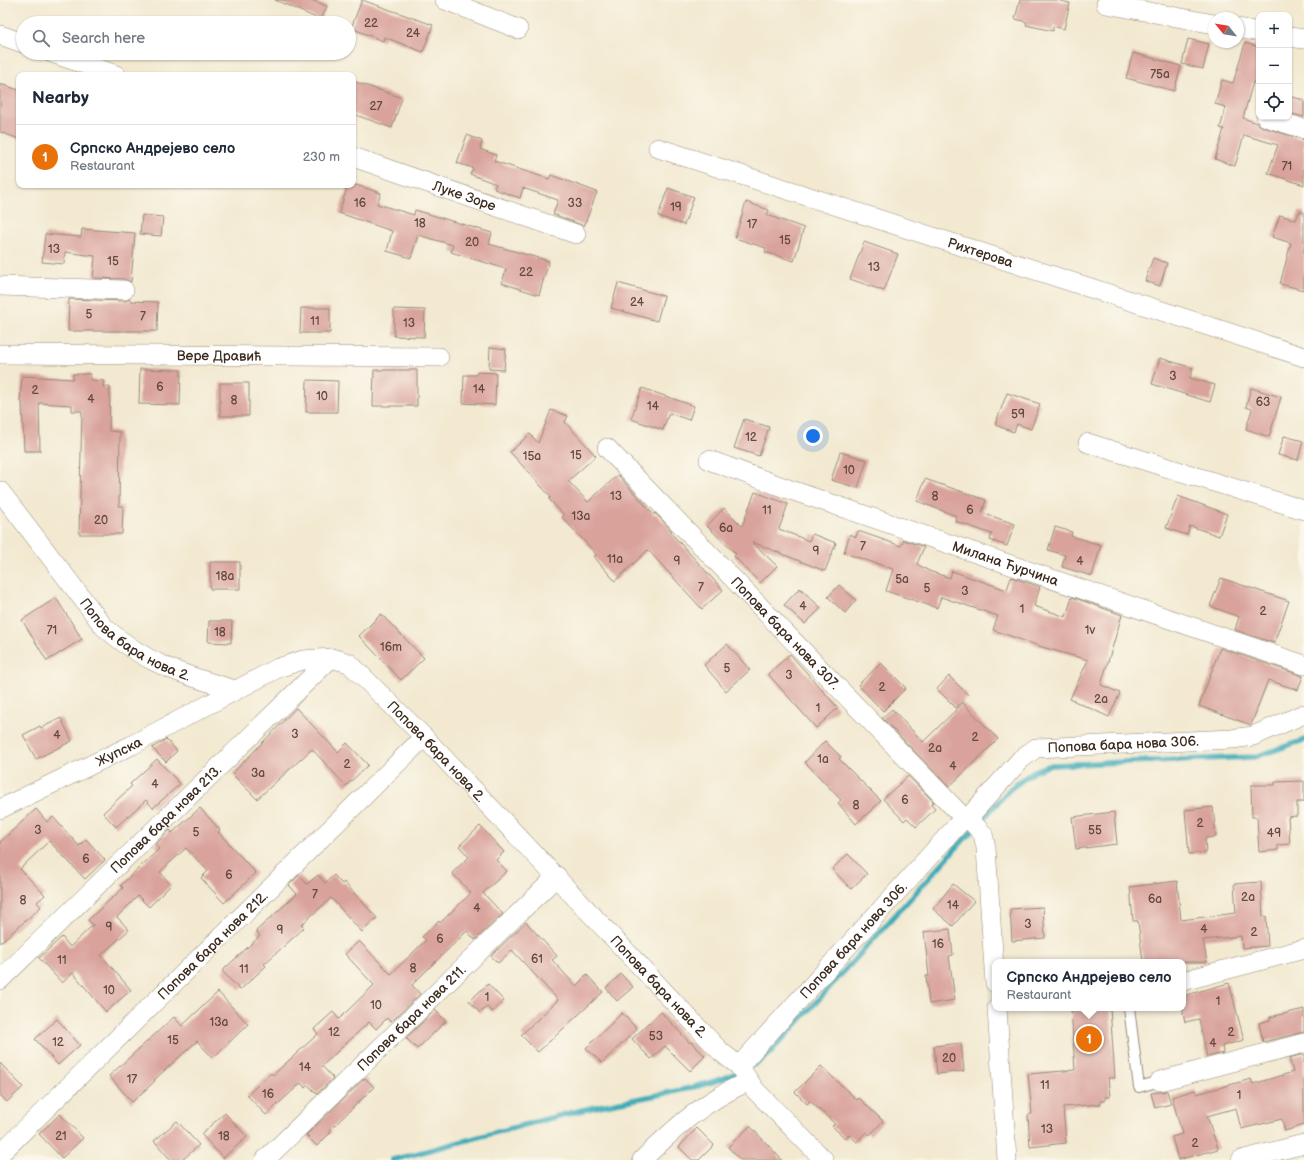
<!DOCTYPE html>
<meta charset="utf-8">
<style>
:root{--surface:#fff;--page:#f6f6f7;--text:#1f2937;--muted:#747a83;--line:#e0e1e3;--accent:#d1495b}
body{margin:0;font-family:"Balsamiq Sans",sans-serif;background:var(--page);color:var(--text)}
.controls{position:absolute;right:12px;top:12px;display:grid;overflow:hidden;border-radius:8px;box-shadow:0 1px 3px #0004}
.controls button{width:36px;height:36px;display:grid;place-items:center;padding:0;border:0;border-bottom:1px solid var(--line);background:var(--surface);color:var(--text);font:20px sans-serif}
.compass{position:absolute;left:1208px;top:12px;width:36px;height:36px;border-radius:50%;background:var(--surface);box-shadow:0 1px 3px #0004;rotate:300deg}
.you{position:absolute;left:813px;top:436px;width:14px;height:14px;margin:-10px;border:3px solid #fff;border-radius:50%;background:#1a73e8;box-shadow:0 0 0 6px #1a73e833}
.badge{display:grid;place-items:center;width:26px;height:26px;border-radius:50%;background:var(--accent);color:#fff;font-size:13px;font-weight:700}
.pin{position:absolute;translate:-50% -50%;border:2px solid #fff;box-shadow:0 1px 4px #0006}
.popup{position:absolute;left:992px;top:959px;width:194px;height:52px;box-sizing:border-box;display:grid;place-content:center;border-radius:8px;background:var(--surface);filter:drop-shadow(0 1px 3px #0005);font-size:13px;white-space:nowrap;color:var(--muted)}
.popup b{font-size:15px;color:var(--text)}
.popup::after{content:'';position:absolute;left:50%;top:100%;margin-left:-8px;border:8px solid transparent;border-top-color:var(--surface)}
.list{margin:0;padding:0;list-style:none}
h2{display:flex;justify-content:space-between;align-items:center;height:52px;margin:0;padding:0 16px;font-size:17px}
h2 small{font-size:13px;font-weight:400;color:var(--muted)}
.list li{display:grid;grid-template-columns:26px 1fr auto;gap:12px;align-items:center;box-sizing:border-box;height:64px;padding:0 16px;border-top:1px solid var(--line)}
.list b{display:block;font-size:15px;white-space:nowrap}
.list p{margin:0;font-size:13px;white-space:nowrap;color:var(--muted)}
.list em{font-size:13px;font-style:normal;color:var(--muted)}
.icon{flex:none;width:22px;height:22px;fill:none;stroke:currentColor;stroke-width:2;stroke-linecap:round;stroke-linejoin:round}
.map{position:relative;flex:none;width:1304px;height:1160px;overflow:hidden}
.search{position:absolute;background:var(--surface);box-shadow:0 1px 3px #0004;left:16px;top:16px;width:340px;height:44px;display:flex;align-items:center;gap:10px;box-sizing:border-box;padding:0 14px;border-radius:22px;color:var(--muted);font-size:15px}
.panel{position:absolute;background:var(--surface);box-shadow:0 1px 3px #0004;left:16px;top:72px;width:340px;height:116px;border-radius:8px}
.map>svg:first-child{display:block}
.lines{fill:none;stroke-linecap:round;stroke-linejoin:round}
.stream{stroke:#3dacb9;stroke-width:5.5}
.building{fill:#d9a39b}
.service-casing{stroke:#968a77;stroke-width:12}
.minor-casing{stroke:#968a77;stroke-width:20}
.service{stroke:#fff;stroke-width:10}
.minor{stroke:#fff;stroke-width:19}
.labels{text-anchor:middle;stroke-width:3;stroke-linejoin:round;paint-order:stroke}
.number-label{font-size:12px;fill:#62483d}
.street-label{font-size:14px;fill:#3b2a1e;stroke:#fbf7ec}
</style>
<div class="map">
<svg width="1304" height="1160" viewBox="0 0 1304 1160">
<rect width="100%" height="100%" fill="#fbf7ec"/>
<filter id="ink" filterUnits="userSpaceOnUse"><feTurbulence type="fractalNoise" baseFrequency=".025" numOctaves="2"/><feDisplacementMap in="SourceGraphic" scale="8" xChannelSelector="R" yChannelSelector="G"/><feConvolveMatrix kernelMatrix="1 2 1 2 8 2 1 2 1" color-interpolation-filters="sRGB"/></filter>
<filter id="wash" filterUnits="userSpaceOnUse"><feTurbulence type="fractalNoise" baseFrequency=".012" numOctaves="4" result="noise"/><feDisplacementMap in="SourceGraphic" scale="16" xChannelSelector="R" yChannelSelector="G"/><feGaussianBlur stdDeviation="0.9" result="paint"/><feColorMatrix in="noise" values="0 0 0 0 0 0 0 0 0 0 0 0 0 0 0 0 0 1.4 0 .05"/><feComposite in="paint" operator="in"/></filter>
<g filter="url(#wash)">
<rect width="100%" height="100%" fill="#f2e9d0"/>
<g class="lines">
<path class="stream" d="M392,1160c66,-17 132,-36 199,-52 54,-12 131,-19 176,-52l243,-267 24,-18 17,-6 204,-8 49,-17"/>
</g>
<g id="blocks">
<path class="building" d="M275,0h36l16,6 -6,14z
M362,0l71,25 -10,27 -39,-15 -1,4 -32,-13z
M1020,0h36l14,3 -6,26 -11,-3v5l-27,-6 1,-3 -12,-3z
M1188,39l21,5 -6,25 -21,-5z
M1245,43l14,4v37l-6,-2 -10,36 14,5 6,4 41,13v45l-36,-12 10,-28 -34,-10 -9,31 -20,-7 9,-30 -4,-1 6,-21 -11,-3 7,-24 11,3z
M1133,53l48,13 -7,25 -48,-13z
M353,81l49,17 -10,30 -39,-14z
M0,84l19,6v49l-19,-7z
M1289,96l15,4v17l-15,-4z
M467,135l15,6 -2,8 16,6 -2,6 55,18 2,-4 46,17 -13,34 -31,-12 5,-14 -35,-12 -3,10 -26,-9 2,-5 -26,-10 3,-6 -16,-5z
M348,185h8l25,8 -4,11 37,11 1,-5 77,23 -3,11 60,17 -10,34 -37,-12 4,-14 -55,-17 2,-7 -35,-10 -7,23 -24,-7 5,-20 -53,-18z
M668,188l26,9 -10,28 -26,-9z
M746,202l23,8 -2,5 37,13 -10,33 -29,-9 1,-4 -31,-10z
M1299,212h5v78l-24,-6 11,-41 -19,-6 8,-22 16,5z
M142,215l21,2 -2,19 -21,-2z
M82,229l53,4 -4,49 -7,-3 -31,-1 2,-22 -30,-4 -1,12 -22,-2 3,-28 36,3z
M864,242l34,12 -14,37 -34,-12z
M1153,258l14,5 -7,23 -15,-5z
M618,283l46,13 -7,25 -46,-13z
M69,299l55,2 6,-2v2l28,1 -1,29h-89z
M301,308h29v25h-30z
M394,309l31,1 -1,27 -30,-1z
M490,347l16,2 -2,21 -15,-1z
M1160,358l33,10 -3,10 25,7 -5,17 -58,-18z
M140,369l41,1 -1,35 -41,-1z
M374,370h43v36h-44z
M477,372l19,1 -1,32 -32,-2 1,-28h12z
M73,374h17v6l14,1 -1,6h7l-1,44 11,1 -1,74h4l-1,28h-43l3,-123h-10v-6l-33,-2 1,48h-16l-2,-49h-2l2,-26 51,3z
M307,380l31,1 -1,31h-31z
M220,383h29v33h-29z
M642,388l52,18 -5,14 -20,-7 -6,17 -32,-11z
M1251,388l30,9 -12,40 -23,-8 6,-20 -6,-2z
M1007,393l33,11 -9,25 -14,-5 -3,8 -19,-7z
M551,410l17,6 -3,6 31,34 -28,25 20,21 30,-27 36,40 1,-2 17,18 -2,1 53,58 -21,19 -54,-59 -33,31 -21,-24 2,-3 -34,-37 2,-2 -15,-16 2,-2 -41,-45 20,-18 8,9z
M744,419l25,8 -10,29 -25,-8z
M1284,436l19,5 -5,19 -20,-5z
M840,452l27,8 -9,28 -27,-8z
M925,479l61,21 -4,13 33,11 -8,22 -17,-6 2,-6 -37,-13 1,-5 -39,-15z
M755,492l33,12 -9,25 30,12 3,-7 24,9 -11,28 -73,-29 25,24 -17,17 -26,-27 2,-2 -29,-28 17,-18 18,18z
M1178,496l49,18 -8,22 -29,-10 -3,9 -21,-7z
M1055,527l17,5 -1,4 30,9 -9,31 -30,-9 3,-12 -17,-5z
M858,531l43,15 3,-6 20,7 -7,17 12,7 21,7 2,-7 55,19 4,-13 29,10 -6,19 32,11 6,-20 50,18 -21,70 19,8 -11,24 -39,-18 18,-39 -46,-13 -49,-17 5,-14 -57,-19 -4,11 -51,-17 7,-22 -49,-16 6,-19 6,3z
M210,562h30v27h-30z
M1221,578l68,23 -15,42 -39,-13 4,-13 -29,-11z
M839,585l17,15 -11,13 -17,-16z
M800,588l21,20 -16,16 -21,-19z
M56,598l26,41 -35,22 -25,-41z
M381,614l43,44 -23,22 -42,-44z
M209,621h23l-1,22 -23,-1z
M727,644l23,26 -24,21 -22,-26z
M1220,648l83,28 -5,14 -30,-10 -17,45 -52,-19z
M790,654l48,54 -22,20 -48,-54z
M881,663l25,25 -23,23 -25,-26z
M949,676l19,19 -12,13 -19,-19z
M963,703l35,36 -49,48 -67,-69 10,-9 31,33z
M296,708l42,44 9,-9 21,22 -22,21 -34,-37 -55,50 -25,-25z
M61,718l11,23 -36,18 -13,-24 17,-9 1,2z
M166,739l11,12 -11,11 -14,-14z
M825,741l16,16 -2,2 42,42 -25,23 -18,-21 3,-3 -36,-38z
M157,759l23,25 -27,24 -7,-8 -30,27 -13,-14 29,-27 -2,-2z
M908,776l26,26 -3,3 4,4 -19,18 -9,-9 -3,3 -21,-22z
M1304,781v21h-7v14l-9,1 2,27 -12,1v5l-19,2 -2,-35h-5l-1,-32h24v-3z
M1213,807l3,30 -11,1 1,15 -17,1 -4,-44z
M200,808l20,22 -2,2 38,41 -32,30 -23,-25 7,-7 -22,-23 -26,24 11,13 -22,22 -11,-11 -21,21 12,13 -28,25 30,35 -25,22 -33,-39 -11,10 -23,-25 23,-21 8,10 23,-22 -5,-5 35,-32 -2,-3 38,-36 -4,-4 15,-15 2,3z
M36,809l11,13 6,-5 26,29 7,-7 19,21 -20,19 -36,-38 -29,28 25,26 -8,7 4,5 -41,36v-101z
M1114,812l3,32 -41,5 -4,-32z
M480,826l24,26 -8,8 11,11 -24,22 20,21 -28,26 -8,-9 -36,35 -19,19 8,9 -29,28 -4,-4 -11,11 -7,-7 -47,44 11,12 -16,16 -9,-9 -3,3 -4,-5 -35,32 -19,-20 24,-22 2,2 45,-41 -4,-5 19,-17 6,7 35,-34 -29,-31 14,-13 32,33 35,-34 -4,-3 17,-16 1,2 31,-30 -19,-20 17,-16 -10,-11z
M848,854l19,20 -16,15 -19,-20z
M299,875l8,9 11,-9 7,8 9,-8 8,9 2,-2 33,36 -15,14 -31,-34 -30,27 3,3 -40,36 2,2 -26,24 -18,-19 38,-35 -4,-5 41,-37 -8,-9z
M1177,881l4,39 55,-7 -2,-29 27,-2 2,35 3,-1 2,30 -26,2 -1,-12 -38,4 4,22h-64l-5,-41h-5l-3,-34z
M953,884l21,17 -21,25 -20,-17z
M1043,907l2,31 -33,3 -2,-32z
M526,922l31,34 -5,4 24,26 11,-11 16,17 -65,60 -17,-17 37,-35 -46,-50 -14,13 -7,-7z
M950,929l3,26 -4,1 6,44 -26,4 -3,-28h3l-5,-44z
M621,974l12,13 -16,14 -11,-13z
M1229,983l15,57 -22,6 1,7 -16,4 -8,-38 -14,3 -2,-9v-17z
M488,984l16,17 -12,11 -5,-5 -7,6 -11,-12z
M218,992l30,32 -35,34 -16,-17 -43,39 1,1 -23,21 -23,-26 65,-59 8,9z
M1071,1008h39l5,70h-7l2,19h-5v4h-5l1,3 -38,3 3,36 -36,4 -2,-32 4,-1 -4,-40 47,-4z
M1304,1009v23l-41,10 -4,-19 11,-3v-3z
M435,1010l11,11 -29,28 -11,-11z
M661,1012l29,31 1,-1 14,14 -15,15 -25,-25 -14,13 -19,-20z
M622,1013l15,16 -35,34 -16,-15z
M57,1019l23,26 -22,20 -23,-26z
M961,1043l3,28 -27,3 -3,-28z
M1304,1054v71l-19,6 -3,-12 -41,10 -5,-21 -29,8 11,33 -40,11 -6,-23 10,-3 -10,-37 23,-7 2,4 54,-15 2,5 40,-12 -4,-14z
M0,1063l23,24 -16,15 -7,-7z
M821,1066l36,34 2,-2 24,23 -13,14 -4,-3 -9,10 -8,-7 -3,4 -14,-13 3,-2 -25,-23 -3,3 -12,-12z
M365,1078l9,9 -44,43 1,2 -14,14 -11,-11z
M1167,1091l4,13 -16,4 -4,-15z
M225,1113l22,24 -24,21 -22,-24z
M60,1114l23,24 -21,20 -23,-24z
M177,1121l22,24 -17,15h-11l-17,-19z
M750,1126l32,34h-42l-12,-13z
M697,1128l17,17 -15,15h-7l-13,-13z"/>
</g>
</g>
<g filter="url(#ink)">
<use href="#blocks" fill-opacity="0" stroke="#968a77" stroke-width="1"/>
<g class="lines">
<defs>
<path id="service" d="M1129,1008l10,79 21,-6"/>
<g id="minor">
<path d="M445,0l73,29"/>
<path d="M1106,4l108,20"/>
<path d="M1238,28l21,4"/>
<path d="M0,35l23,8"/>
<path d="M1289,37l15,2"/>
<path d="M52,53l64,22"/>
<path d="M1266,117l38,12"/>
<path id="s1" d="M658,148l646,209"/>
<path id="s2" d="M353,157l223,77"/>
<path d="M0,286l124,4"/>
<path id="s3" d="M0,354l439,3"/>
<path d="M1088,443l216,67"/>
<path id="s4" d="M607,448l357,370"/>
<path id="s5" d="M709,460l79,29 516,176"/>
<path id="s6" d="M0,491l104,136c44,38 76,47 131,63"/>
<path id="s7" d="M0,809l132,-64 146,-77 25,-8 28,-2 18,5 75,74 297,315 18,14 16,24 69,70"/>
<path d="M968,818l15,16 3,14 9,135"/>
<path id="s8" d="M0,980l331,-322"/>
<path d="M1183,981l121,-32"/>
<path d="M997,1008l10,152"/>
<path id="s9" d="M739,1066l225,-248h4l53,-59 15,-11 196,-9 21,-3 51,-22"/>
<path d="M1160,1081l144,-38"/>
<path id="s10" d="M0,1154l424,-417"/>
<path id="s11" d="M265,1160l292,-284"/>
<path d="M642,1160c35,-34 62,-59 107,-79"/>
<path d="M1241,1160l63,-16"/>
</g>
</defs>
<use href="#service" class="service-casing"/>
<use href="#minor" class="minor-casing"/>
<use href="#service" class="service"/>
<use href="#minor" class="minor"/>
</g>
</g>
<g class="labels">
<g class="number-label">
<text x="371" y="27">22</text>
<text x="413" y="37">24</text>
<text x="1160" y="78">75a</text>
<text x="376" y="110">27</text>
<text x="1287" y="170">71</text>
<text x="360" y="207">16</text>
<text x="575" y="207">33</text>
<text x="676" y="211">19</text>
<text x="420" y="227">18</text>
<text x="752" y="228">17</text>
<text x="785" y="244">15</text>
<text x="472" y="246">20</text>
<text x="54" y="253">13</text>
<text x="113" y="265">15</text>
<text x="874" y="271">13</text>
<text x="526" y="276">22</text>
<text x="637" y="306">24</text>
<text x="89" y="318">5</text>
<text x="143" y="320">7</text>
<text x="315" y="325">11</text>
<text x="409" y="327">13</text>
<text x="1173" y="380">3</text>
<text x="160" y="391">6</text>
<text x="479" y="393">14</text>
<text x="35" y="394">2</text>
<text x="322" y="400">10</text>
<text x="91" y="403">4</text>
<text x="234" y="404">8</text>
<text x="1263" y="406">63</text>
<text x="653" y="410">14</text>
<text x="1018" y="418">59</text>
<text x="751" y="441">12</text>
<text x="576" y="459">15</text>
<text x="532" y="460">15a</text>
<text x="849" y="474">10</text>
<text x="616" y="500">13</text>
<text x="935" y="500">8</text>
<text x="767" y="514">11</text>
<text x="970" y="514">6</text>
<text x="581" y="520">13a</text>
<text x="101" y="524">20</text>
<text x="726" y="532">6a</text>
<text x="863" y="550">7</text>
<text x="816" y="555">9</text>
<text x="615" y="563">11a</text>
<text x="677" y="565">9</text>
<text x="1080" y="565">4</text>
<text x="225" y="580">18a</text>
<text x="902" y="583">5a</text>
<text x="701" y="591">7</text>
<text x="927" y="592">5</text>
<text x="965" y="595">3</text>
<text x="803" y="610">4</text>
<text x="1022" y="613">1</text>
<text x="1263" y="615">2</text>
<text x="52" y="634">71</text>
<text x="1090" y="634">1v</text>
<text x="220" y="636">18</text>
<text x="391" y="651">16m</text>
<text x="727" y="672">5</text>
<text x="789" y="679">3</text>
<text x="882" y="691">2</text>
<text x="1101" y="703">2a</text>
<text x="818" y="712">1</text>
<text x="295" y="738">3</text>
<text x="57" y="739">4</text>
<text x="975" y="741">2</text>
<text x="935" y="752">2a</text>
<text x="823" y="763">1a</text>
<text x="347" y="768">2</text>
<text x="953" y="770">4</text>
<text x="258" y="777">3a</text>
<text x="155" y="788">4</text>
<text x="905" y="804">6</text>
<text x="856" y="809">8</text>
<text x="1200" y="827">2</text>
<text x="38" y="834">3</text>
<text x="1095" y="834">55</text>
<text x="196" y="836">5</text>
<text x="1274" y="837">49</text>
<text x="86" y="863">6</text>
<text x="229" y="879">6</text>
<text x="315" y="898">7</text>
<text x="1248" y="901">2a</text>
<text x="1155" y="903">6a</text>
<text x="23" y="904">8</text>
<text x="953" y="909">14</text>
<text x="477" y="912">4</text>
<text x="1028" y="928">3</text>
<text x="109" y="931">9</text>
<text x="1204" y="933">4</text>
<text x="280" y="934">9</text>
<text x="1254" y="936">2</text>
<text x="440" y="943">6</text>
<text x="938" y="948">16</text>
<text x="537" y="963">61</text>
<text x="62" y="964">11</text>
<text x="413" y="972">8</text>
<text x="244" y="973">11</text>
<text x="109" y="994">10</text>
<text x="487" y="1001">1</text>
<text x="1218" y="1005">1</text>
<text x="376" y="1009">10</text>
<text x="219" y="1026">13a</text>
<text x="334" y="1036">12</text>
<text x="1231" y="1036">2</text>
<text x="656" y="1040">53</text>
<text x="173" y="1044">15</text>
<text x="58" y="1046">12</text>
<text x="1213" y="1047">4</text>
<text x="949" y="1062">20</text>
<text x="305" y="1071">14</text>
<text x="132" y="1083">17</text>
<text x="1045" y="1089">11</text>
<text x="268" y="1098">16</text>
<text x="1239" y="1099">1</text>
<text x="1047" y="1133">13</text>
<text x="61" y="1140">21</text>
<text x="224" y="1140">18</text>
<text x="1195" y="1147">2</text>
</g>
<g class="street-label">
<text dy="5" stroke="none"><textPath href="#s2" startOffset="118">Луке Зоре</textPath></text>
<text dy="5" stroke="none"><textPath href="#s1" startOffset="339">Рихтерова</textPath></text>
<text dy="5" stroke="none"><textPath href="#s3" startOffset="219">Вере Дравић</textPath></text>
<text dy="5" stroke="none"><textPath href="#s5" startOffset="314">Милана Ћурчина</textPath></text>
<text dy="5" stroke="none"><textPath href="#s4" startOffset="257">Попова бара нова 307.</textPath></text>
<text dy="5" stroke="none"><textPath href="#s6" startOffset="204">Попова бара нова 2.</textPath></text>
<text dy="5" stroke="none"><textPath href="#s9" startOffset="524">Попова бара нова 306.</textPath></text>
<text dy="5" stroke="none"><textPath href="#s7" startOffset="132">Жупска</textPath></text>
<text dy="5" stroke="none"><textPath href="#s7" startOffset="509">Попова бара нова 2.</textPath></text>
<text dy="5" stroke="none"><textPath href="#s8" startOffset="231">Попова бара нова 213.</textPath></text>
<text dy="5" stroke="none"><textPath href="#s9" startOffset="170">Попова бара нова 306.</textPath></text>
<text dy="5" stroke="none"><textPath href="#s10" startOffset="298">Попова бара нова 212.</textPath></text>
<text dy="5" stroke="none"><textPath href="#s7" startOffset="833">Попова бара нова 2.</textPath></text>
<text dy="5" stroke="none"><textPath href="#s11" startOffset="204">Попова бара нова 211.</textPath></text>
</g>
</g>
</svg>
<div class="controls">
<button>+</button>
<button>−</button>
<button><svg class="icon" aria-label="locate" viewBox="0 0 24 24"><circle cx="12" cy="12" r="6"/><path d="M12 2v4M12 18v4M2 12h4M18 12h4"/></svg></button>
</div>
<svg class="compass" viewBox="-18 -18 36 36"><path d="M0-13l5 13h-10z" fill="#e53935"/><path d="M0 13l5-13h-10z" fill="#747a83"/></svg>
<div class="you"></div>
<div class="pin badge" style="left:1089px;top:1039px;background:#e8710a">1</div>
<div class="popup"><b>Српско Андрејево село</b>Restaurant</div>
<div class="search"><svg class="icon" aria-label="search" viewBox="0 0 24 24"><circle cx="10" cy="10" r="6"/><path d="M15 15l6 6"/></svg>Search here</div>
<section class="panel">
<h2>Nearby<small></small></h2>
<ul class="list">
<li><span class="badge" style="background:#e8710a">1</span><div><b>Српско Андрејево село</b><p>Restaurant</p></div><em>230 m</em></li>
</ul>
</section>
</div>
